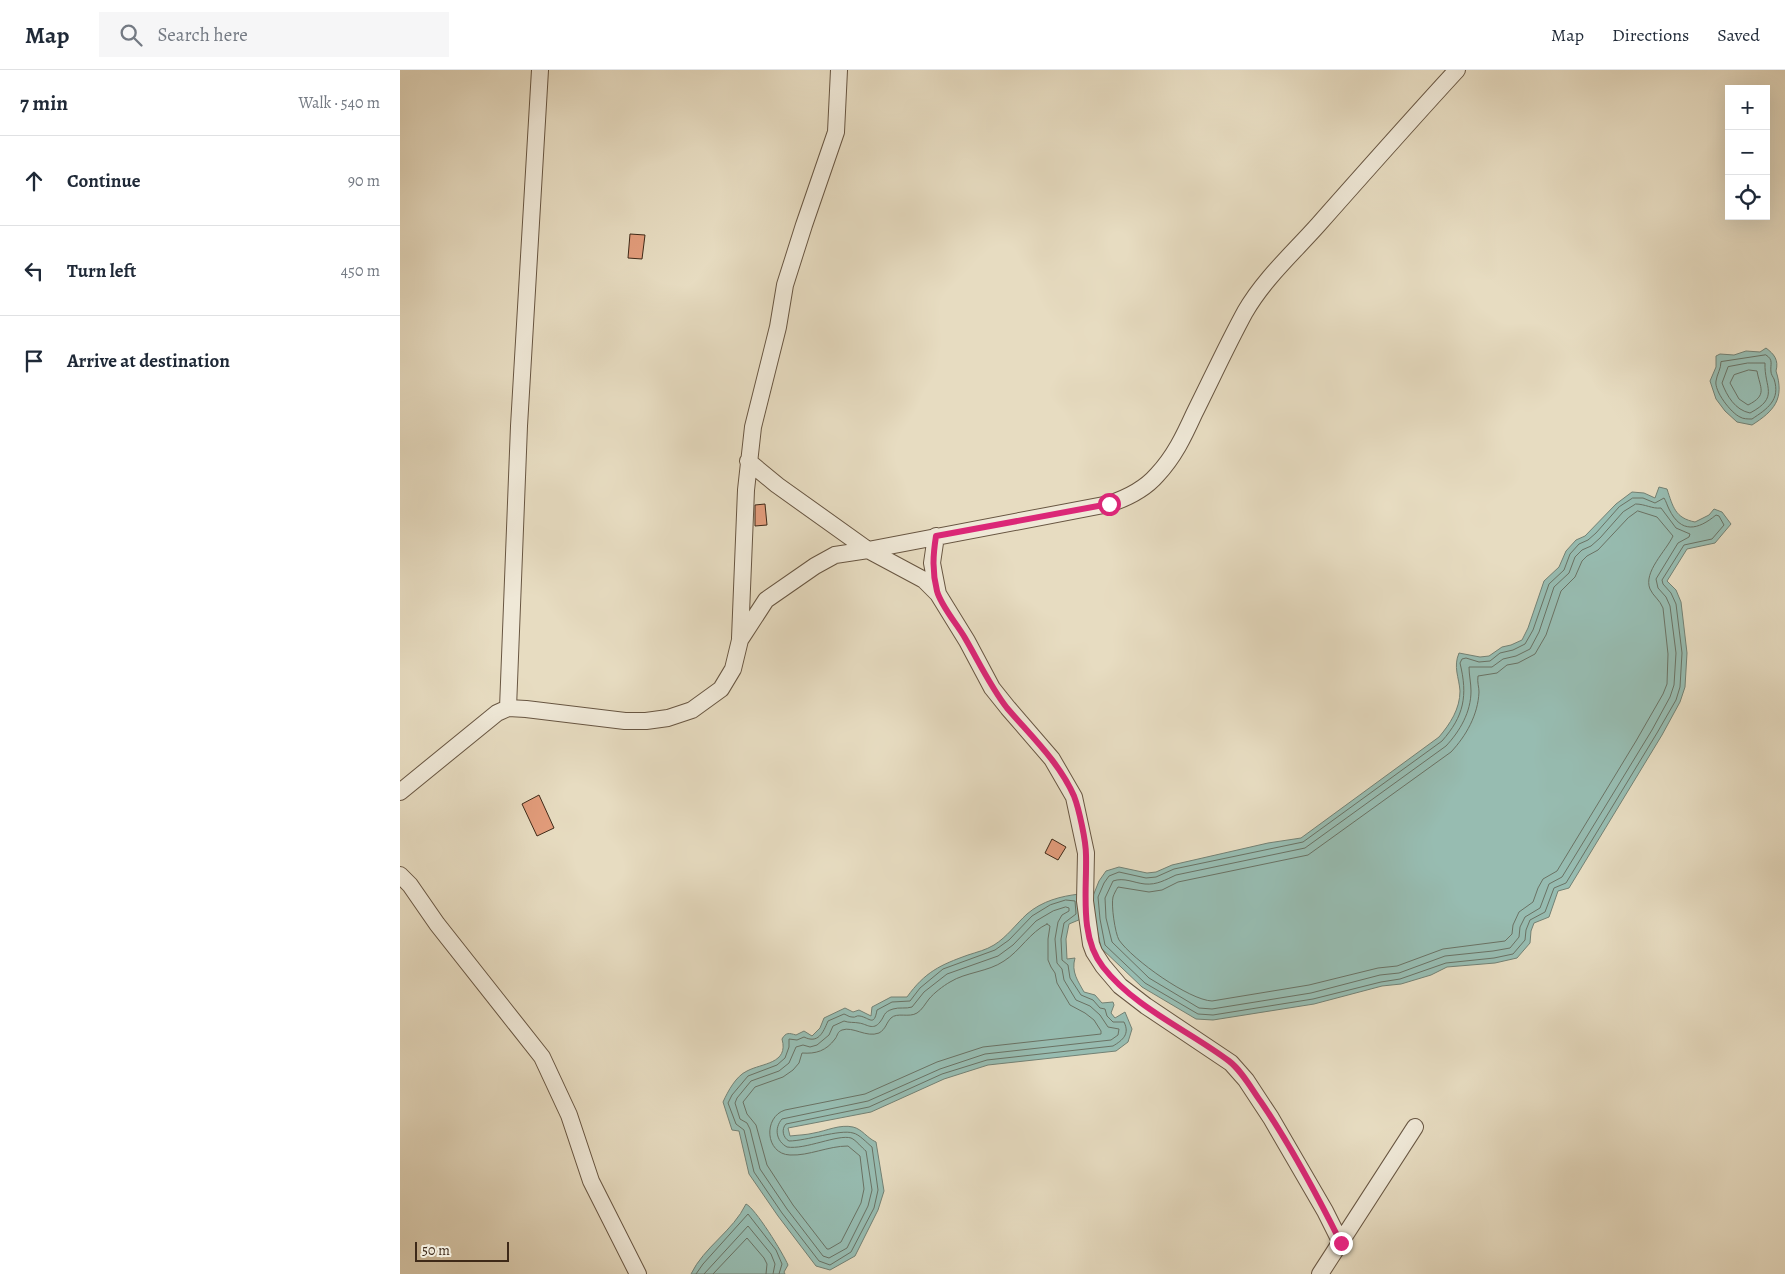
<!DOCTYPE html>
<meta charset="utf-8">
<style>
:root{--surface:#fff;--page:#f6f6f7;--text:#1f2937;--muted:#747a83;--line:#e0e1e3}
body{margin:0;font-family:Alegreya,serif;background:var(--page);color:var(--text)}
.controls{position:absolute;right:15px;top:15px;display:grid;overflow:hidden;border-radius:0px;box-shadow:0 5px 20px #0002}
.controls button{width:45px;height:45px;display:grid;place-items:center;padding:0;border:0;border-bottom:1px solid var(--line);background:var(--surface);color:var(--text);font:25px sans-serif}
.scale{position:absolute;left:15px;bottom:12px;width:94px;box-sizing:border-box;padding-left:5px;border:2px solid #3e2918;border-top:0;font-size:14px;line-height:18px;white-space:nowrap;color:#3e2918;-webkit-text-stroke:4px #efe8d7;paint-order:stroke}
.stop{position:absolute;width:15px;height:15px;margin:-11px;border:4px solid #db2777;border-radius:50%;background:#fff}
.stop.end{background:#db2777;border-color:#fff;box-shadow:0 1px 5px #0008}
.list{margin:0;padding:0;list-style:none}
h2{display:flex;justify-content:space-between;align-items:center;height:65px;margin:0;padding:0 20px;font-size:21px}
h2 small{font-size:16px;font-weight:400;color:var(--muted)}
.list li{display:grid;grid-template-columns:32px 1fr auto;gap:15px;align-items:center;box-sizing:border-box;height:90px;padding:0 20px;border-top:1px solid var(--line)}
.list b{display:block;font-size:19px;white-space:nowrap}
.list em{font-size:16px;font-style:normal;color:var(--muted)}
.icon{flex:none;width:28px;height:28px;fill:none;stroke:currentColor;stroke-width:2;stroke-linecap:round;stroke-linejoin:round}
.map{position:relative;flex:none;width:1385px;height:1204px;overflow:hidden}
header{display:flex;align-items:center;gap:30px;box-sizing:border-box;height:70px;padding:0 25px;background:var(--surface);border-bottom:1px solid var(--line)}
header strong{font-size:24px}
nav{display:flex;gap:28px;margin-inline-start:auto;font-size:18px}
.search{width:350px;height:45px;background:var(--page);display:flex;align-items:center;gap:12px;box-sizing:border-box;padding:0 18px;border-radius:0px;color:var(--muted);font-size:19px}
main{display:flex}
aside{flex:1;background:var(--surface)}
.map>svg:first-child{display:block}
.water{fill:#97bcb1;stroke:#738174}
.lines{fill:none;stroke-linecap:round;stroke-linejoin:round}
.shore{stroke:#6a7264;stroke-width:1}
.building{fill:#e29c7b;stroke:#3e2918}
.minor-casing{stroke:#685642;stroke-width:18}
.minor{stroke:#efe8d7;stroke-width:16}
.route{stroke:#db2777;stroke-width:6}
</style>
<header>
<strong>Map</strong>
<div class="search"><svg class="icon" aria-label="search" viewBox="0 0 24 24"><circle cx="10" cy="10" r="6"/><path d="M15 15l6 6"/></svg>Search here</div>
<nav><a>Map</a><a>Directions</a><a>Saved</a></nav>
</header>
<main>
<aside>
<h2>7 min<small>Walk · 540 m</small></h2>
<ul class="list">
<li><svg class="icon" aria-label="ahead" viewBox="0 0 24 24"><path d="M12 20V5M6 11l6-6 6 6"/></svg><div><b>Continue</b></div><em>90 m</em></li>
<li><svg class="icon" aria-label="left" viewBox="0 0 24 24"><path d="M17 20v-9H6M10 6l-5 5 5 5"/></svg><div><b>Turn left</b></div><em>450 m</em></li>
<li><svg class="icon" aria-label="arrive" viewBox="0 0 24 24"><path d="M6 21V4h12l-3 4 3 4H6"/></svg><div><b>Arrive at destination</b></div></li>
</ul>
</aside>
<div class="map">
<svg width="1385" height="1204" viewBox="0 0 1385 1204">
<rect width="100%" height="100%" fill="#e7dcc1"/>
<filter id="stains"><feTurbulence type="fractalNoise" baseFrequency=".004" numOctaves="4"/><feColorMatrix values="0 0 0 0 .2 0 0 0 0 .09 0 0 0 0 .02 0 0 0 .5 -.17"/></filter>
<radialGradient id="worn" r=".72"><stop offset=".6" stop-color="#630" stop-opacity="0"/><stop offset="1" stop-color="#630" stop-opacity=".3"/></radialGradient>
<path class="water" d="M1366,278c8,6 13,12 10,23 9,28 -2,40 -24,54l-15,-3 -12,-11 -9,-12 -6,-18 6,-14v-11l4,-2 14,1 12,-4 14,1z
M1259,417l8,2c6,18 8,29 28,33l14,-7 5,-6 8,3 9,12 -16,19 -28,6 -20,32 9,9 5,12 6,51 -2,34 -5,15 -18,33 -93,153 -11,3 -9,26 -15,6 -3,8 -1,12 -13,15 -22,5 -48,4 -16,8 -30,9 -19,2 -68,18 -101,16 -17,-1 -54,-32 -41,-39 -6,-28 -2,-24 6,-15 7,-10 13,-4 28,6 9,-1 16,-7 96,-22 33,-5 138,-101c11,-13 21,-28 21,-46 -1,-14 -7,-24 -1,-38l21,4 9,-1 13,-9 9,-2 11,-5 6,-12 16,-47 15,-14 7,-16 10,-11 9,-4 31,-32 16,-12 12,1 11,5z
M680,824l1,25 -12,5 -3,15 1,20 8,-1c-4,14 3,23 9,34l11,3 7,8 11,-1 1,3 -3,8 4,5 10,-6 7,17 -4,13 -12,9 -128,14 -44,14 -73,33 -83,16 2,8c8,-1 16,-1 24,-3 12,-2 26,-9 39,-6 9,2 14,11 23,15l8,49 -6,19 -23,46 -25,14 -14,-4 -38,-50 -29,-42 -10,-43 -7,-1 -9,-28c5,-11 13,-26 24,-31 15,-8 42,-7 35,-32 4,-7 7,-6 14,-4l8,-4 8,5 8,-8 4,-10 21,-10 8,4 6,-2 12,6 1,-9 19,-10h16c18,-25 33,-32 61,-42 9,-3 18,-5 26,-10 13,-8 22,-21 33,-31 15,-13 34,-18 53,-20z
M346,1134c9,4 37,49 42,61l-4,7 1,2h-94c13,-27 42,-43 55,-70z"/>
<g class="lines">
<path class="shore" d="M1366,285c8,5 4,9 5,17 0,2 2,5 3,7 7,21 -7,30 -22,40 -4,0 -9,0 -12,-2 -9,-4 -26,-26 -24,-36 1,-7 5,-12 5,-19z
M1348,293h17c-1,25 15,34 -15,50 -15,-3 -23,-17 -28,-30l6,-16z
M1349,300l8,1c3,17 11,24 -9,34l-9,-6 -9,-16 4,-8z
M1233,428h10l12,5 9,-5c2,3 3,7 5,11 12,25 29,21 47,6l3,1 5,9 -12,14 -28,6 -22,35 1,4 8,9 5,11 6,49 -2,34 -4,13 -19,33 -91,150 -12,5 -9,24 -15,8 -4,10 -1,10 -12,14 -19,4 -48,5 -46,16 -19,3 -68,17 -100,16 -15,-1 -53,-31 -40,-38 -5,-26 -2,-22 6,-14 5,-7 10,-4 27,6 10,-1 18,-8 129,-27 139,-101c22,-25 26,-45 18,-78l2,-4 4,-1 13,4 11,-1 10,-8 13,-3 12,-6 8,-14 16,-46 15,-14 6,-16 9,-10 9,-4 8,-7 23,-26z
M1236,434c9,0 16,5 25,4l15,20 14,6 -1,3 -11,6 -22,36 2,9 8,9 4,9 6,47 -2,32 -4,12 -18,33 -90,147 -13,7 -9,24 -15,9 -5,10 -1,10 -9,11 -17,3 -48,5 -46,17 -19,2 -69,18 -99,16 -13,-1 -50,-30 -37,-36 -6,-24 -1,-20 8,-17c11,-4 21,2 32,3 12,1 20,-4 31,-9l129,-27 141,-102c14,-15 25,-34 25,-55 0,-8 -2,-16 -2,-24h23l11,-8 13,-3 14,-7 9,-17 15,-45 15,-14 6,-16 7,-7 9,-4 9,-8 23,-26z
M1238,441l19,6 16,19c-7,15 -30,36 -23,53 3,7 10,11 13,19l5,46 -1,30 -4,10 -27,47 -79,130 -14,8 -5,9 -5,14 -14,10 -6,13 -1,9 -7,7 -62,8 -46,17 -19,2 -69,17 -97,16c-23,-1 -79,-41 -93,-61 -4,-7 -8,-35 -6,-43 1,-3 3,-7 5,-10l31,5 13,-2 16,-8 130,-27 143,-103c15,-16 27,-37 28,-60 0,-5 -2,-10 -1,-16l19,-3 10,-8 11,-2 17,-9 11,-19 15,-44 14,-14 7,-16 5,-5 11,-6 30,-32z
M666,830l9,1 1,13 -12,9 -3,16 1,21 6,5 2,13 11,17 12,5 7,8 5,1 2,7 6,6h11c6,12 -1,18 -11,24l-126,14 -45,14 -73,33 -83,17c-5,5 -3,14 3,17 17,0 51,-12 64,-8 6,1 14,10 19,14l6,43 -4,18 -23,44 -21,13 -11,-4 -37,-48 -28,-41 -10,-42 -8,-6 -8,-21 4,-8 16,-19 29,-11 8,-7 4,-11v-8l8,1 7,-3c14,7 19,-4 24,-16l16,-7c3,1 5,3 8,3 4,1 4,-2 8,-1 10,2 14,11 17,-6l15,-8 18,-1 10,-13 23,-19 52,-19 14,-10 23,-24 18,-11z
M666,837l3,1v3l-7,4 -4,7 -3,17 2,24 5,6 2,11 12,20 14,6 10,9 8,12 11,2 -1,6 -7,5 -126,14 -45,15 -72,32 -86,18c-8,9 -6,22 5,28 18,3 51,-13 64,-9 5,2 11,10 15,13l6,39 -4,16 -21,42 -18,10 -6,-2 -36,-47 -27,-40 -10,-40 -3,-6 -7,-4 -5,-16 2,-5 14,-17 28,-10 10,-8 7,-16 7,-2 7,2 7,-2 12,-10 4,-9 11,-5c5,2 10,1 15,2 8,1 14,8 21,-1 5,-6 3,-10 13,-13 6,-2 13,0 19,-2l12,-15 23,-18 51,-18 15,-11 23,-24 17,-10z
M647,854l3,2 -2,13v21l3,7 4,6 2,10 13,22 15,8 9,7 7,11v3l-118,13 -46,15 -72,32 -80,16c-22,7 -20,44 5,45 19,1 38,-9 58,-9l12,10 4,33 -3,14 -20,39 -12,7h-2l-34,-44 -26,-40 -11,-40 -9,-11 -4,-12 12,-15 28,-10 10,-7 6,-7 3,-10c14,1 24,-2 33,-14 3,-4 2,-7 7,-9 11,-4 24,8 37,3 7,-4 7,-10 12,-15 6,-6 18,0 26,-5 5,-3 8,-9 12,-14 5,-6 14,-13 21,-17 16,-10 38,-10 54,-21 16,-10 26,-29 43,-37z
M296,1204l7,-10 45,-50 28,36 6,14 -3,10
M304,1204l44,-48 23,28 4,10 -2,10
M313,1204l34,-36 17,20 3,6 -1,10"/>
</g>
<path class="building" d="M230,164l15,1 -3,24 -14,-1z
M365,434l2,21 -12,1v-21z
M139,725l15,33 -17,8 -15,-32z
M652,769l14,8 -8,13 -13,-7z"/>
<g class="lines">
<defs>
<path id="minor" d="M348,391l29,24 91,65 241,-46c18,-6 35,-14 48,-29 17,-18 27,-39 37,-61 17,-34 33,-69 51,-102 19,-33 48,-59 73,-87 46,-52 92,-104 139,-155
M536,466l-4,27 6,31
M340,568l6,-148 7,-63 25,-100 7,-42 19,-60 32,-93 3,-62
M108,638l11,-282 21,-356
M0,722l97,-79 11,-5 18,1 99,12h21l22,-3 24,-8 29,-21 12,-20 7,-29 26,-40 49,-34 20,-11 33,-5 56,30 14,14 29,47 25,47 16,20 44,51 22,38 12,56 -1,48 6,43 3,8 9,14 17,20 26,20 85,57 15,17 25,38 54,93 16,32
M0,805l10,10 27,39 105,133 27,58 22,66 47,93
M920,1204l95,-147"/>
</defs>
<use href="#minor" class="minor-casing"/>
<use href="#minor" class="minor"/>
</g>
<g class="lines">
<path class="route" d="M709,434l-173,32c-3,19 -4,35 1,55 4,15 20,33 28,47 14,24 25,48 42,70 24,28 52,54 67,88 5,13 12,45 12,59 1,36 -7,82 17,112 32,41 85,63 126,94 13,10 22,27 32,41 30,44 56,93 80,141"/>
</g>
<rect width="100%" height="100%" filter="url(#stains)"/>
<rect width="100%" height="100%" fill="url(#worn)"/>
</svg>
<div class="controls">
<button>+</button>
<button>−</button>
<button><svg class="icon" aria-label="locate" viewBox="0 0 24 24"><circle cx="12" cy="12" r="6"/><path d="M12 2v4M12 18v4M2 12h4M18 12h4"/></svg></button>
</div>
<div class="scale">50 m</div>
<div class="stop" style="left:709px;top:434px"></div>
<div class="stop end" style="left:941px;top:1173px"></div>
</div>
</main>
